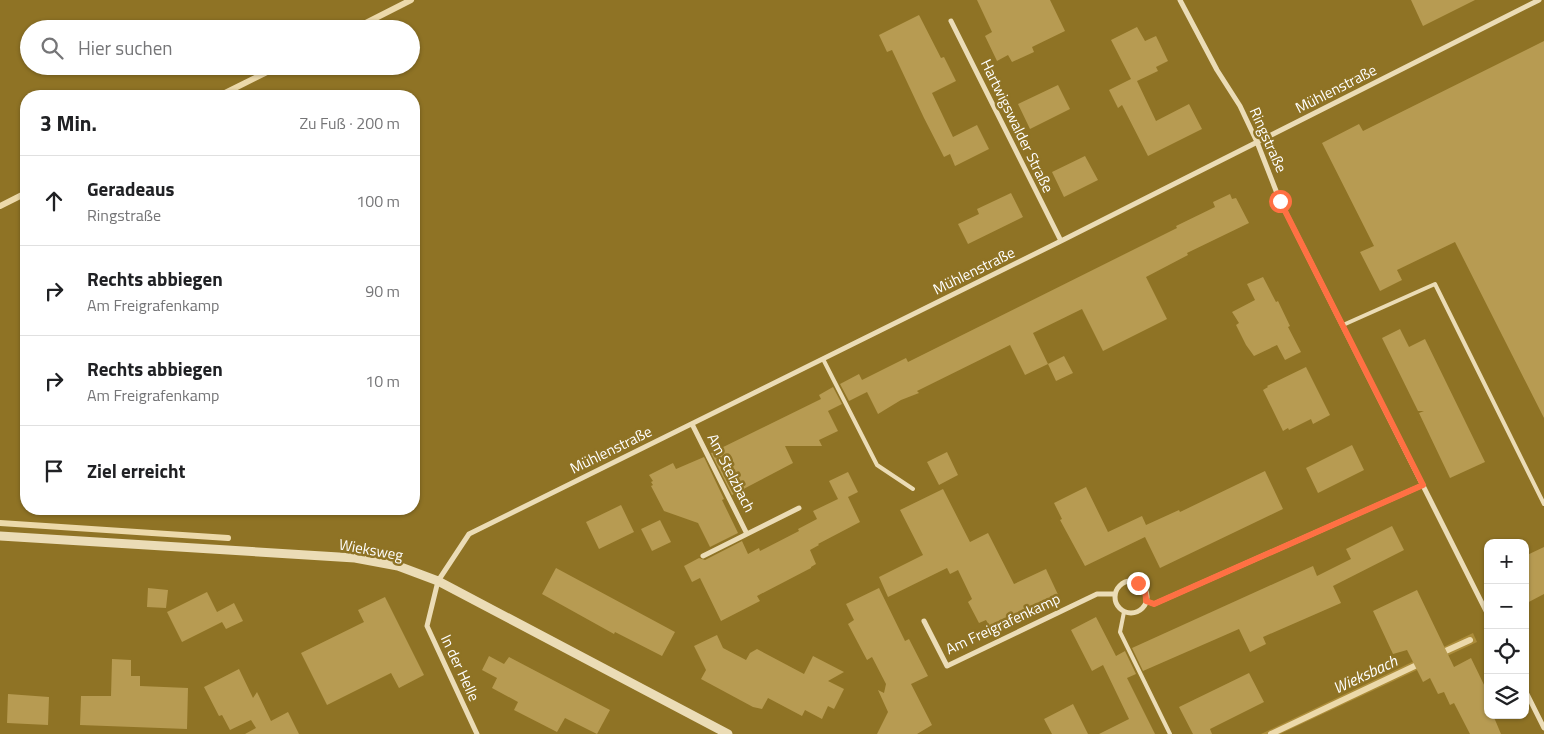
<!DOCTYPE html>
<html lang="de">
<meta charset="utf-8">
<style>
:root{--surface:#fff;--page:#f6f6f6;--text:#202124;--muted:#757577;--line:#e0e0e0}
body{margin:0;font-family:"Titillium Web",sans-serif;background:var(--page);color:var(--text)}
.controls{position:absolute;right:15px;bottom:15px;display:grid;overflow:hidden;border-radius:10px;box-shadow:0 1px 4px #0004}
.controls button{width:45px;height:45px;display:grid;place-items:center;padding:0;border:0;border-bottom:1px solid var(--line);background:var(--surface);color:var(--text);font:25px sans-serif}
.stop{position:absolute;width:15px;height:15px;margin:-11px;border:4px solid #ff7043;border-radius:50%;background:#fff}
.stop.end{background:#ff7043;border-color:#fff;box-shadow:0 1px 5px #0008}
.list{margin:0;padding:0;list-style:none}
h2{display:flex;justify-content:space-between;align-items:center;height:65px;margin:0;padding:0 20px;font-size:21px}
h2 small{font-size:16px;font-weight:400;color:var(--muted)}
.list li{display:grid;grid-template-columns:32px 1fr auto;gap:15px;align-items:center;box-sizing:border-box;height:90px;padding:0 20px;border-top:1px solid var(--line)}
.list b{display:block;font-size:19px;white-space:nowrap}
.list p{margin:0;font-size:16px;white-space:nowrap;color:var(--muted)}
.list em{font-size:16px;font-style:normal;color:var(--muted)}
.icon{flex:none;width:28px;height:28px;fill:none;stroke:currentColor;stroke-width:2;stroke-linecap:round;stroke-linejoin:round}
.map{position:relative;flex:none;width:1544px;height:734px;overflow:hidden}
.search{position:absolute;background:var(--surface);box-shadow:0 1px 4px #0004;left:20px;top:20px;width:400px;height:55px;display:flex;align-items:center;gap:12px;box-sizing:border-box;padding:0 18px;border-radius:28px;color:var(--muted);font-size:19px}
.panel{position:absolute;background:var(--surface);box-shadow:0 1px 4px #0004;left:20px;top:90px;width:400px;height:425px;border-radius:20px}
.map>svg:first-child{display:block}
.green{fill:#ab8c3a}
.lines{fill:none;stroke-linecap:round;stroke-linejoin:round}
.stream{stroke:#ecd9aa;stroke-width:6}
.building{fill:#b79b52}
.service{stroke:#ebdcb6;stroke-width:4}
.minor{stroke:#ebdcb6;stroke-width:5}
.tertiary{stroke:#ebdcb6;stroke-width:9}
.route{stroke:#ff7043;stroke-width:6}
.labels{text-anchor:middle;stroke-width:5;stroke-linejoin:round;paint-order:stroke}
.street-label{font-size:15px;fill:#fff;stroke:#8f7325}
.water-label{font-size:16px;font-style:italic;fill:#fff;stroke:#8f7325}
</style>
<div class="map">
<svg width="1544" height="734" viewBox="0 0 1544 734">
<rect width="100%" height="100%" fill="#8f7325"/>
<path class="green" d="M1473,633l4,9 -197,92h-19z"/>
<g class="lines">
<path class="stream" d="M354,29l57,-29
M219,96l60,-30
M0,206l26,-13
M0,523l228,15
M1439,654l31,-14
M1271,734l150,-71"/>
</g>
<path class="building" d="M977,0h73l15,31 -33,16 2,5 -22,10 -4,-7 -11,6 -12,-25 7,-4z
M1411,0h64l-52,26z
M919,15l22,43 3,-1 12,24 -24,12 21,44 24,-12 12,24 -34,17 -5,-12 -6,3 -20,-39 -32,-68 -5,2 -8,-17z
M1137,27l8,14 11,-5 12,25 -12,6 2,4 -21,10 19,40 33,-17 13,25 -54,27 -26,-51 -4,3 -9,-18 22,-11 -20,-39z
M1544,41v377l-89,-176 -58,28 5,10 -22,11 -20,-39 14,-6 -52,-103 37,-19 4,7z
M1058,85l12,24 -40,20 -12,-25z
M1085,156l13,24 -34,17 -12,-25z
M1011,193l12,24 -55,27 -10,-20 21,-10 -2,-5z
M1230,194l2,5 4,-1 13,25 -62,30 1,2 -42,22 21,42 -64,32 -21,-42 -49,24 15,31 -23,11 -15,-30 -93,46 2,2 -18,7 -23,14 -11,-22 -18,9 -9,-17 19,-10 3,6 44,-22 2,4 269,-134 -1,-2 39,-19 -2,-5z
M1263,277l13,25 2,-1 12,25 -2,1 13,25 -16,8 -8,-15 -23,11 -8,-11 -10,-20 3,-2 -7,-11 23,-12 -8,-16z
M1400,329l9,18 16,-8 60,123 -35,16 -31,-65 5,-2h-6l-36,-73z
M1064,356l9,17 -17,8 -8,-17z
M1306,367l24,48 -17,9 -2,-5 -22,11 -1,-2 -5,3 -20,-41 5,-3 -1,-1z
M833,387l9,17 -14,7 10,20 -19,9 3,6h-37l8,17 -61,32 -21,-42 110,-54 -2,-4z
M1352,445l12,25 -46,23 -12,-25z
M947,452l11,23 -19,10 -12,-23z
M704,457l20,42 -2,1 16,33 -28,14 -12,-24 -34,-12 -13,-25 2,-1 -2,-3 2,-1 -4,-6 24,-12 3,6z
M1265,471l18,38 -123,59 -15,-31 -60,29 -25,-46 2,-1 -8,-16 32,-16 22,45 34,-16 4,9 33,-15 1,2z
M848,472l10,20 -10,5 12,25 -42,22 1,1 -9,5 6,14 -5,3v1l-54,28 3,5 -39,20 -21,-43 -8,4 -8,-16 15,-8 6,2 37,-19 6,13 11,-6 1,3 39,-20 -1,-2 19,-10 -4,-8 25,-12 -9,-18z
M943,489l27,53 18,-9 26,51 32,-15 15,32 -15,8 -4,-8 -52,26 -4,-7 -7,3 -11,-21 4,-3 -14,-29 -8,4 -3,-6 -59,29 -9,-20 44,-22 -23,-45z
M621,505l13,27 -35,17 -13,-27z
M660,520l11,22 -19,9 -11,-22z
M1392,526l12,24 -71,36 8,17 -78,34 3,7 -16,8 -11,-23 -96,42 -11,-23 181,-82 4,10 34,-17 -5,-10z
M1544,547v47l-19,10v-48z
M556,568l119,64 -13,24 -47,-24 -1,2 -72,-40z
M148,588l20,2 -2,18 -19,-1z
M879,588l26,53 4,-2 19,37 -17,8 21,41 -15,9h-40l11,-22 -10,-22 6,3 2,-9 -14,-27 -5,3 -19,-36 6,-4 -8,-16z
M1417,590l37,77 17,-9 17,35v22h5l8,19h-31l-16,-31 -4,2 -6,-13 -6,2 -8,-16 -7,4 -16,-32 -14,4 -20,-43z
M207,592l10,20 17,-9 9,18 -17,8 -4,-7 -40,20 -15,-30z
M385,597l39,78 -25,13 -8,-15 -64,32 -26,-52 63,-31 -6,-12z
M1096,617l20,39 9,-5 11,23 -9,4 28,56h-56l30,-15 -26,-54 -11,6 -21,-41z
M717,635l6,13 23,12 4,-7 7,-4 47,25 9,-18 31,16 -16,9 16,8 -10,20 -6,-3 -6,13 -17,-9 -3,6 -34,-18 -6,11 -9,-2 -52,-28 5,-9 -12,-24z
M489,656l15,8 5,-7 101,53 -13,24 -32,-16 -8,14 -43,-22 4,-8 -26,-14 5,-10 -15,-8z
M112,659l19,1v16h9v10l48,2 -1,41 -107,-4 1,-29h30z
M239,669l14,29 4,-6 14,29 17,-9 11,22h-54l11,-6 -5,-8 -21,10 -8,-15 -3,1 -15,-29z
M1249,673l15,29 -54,27 2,5h-19l-14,-27z
M8,694l41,3 -1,28 -41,-2z
M1073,704l15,30h-36l-8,-15z"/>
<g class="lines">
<path class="service" d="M1343,325l92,-41 109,220
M823,359l54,106 36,24
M1124,612l-4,20 50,102"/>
<path class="minor" d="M1180,0l37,70 23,36 17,36 23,59 208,414
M951,21l110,220
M692,424l55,110
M703,556l96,-48
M1115 597a16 16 0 1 1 32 0a16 16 0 1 1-32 0Z
M1146,601l8,3 269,-119
M924,621l23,45 150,-72h18
M1525,690l19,38
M477,734l-50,-108 11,-45 31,-47 592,-293 478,-241"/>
<path class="tertiary" d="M0,536l355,22 43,8 40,15 290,153"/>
</g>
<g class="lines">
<path class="route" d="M1138,583c6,5 8,9 8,18l8,3 269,-119 -143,-284"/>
</g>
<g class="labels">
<g class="street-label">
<text transform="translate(1336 89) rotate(-27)" y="5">Mühlenstraße</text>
<text transform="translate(1017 126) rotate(64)" y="5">Hartwigswalder Straße</text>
<text transform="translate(1268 140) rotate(66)" y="5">Ringstraße</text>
<text transform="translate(974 271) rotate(-26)" y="5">Mühlenstraße</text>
<text transform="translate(611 450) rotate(-26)" y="5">Mühlenstraße</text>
<text transform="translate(731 473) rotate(63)" y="5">Am Stelzbach</text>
<text transform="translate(371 550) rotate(10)" y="5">Wieksweg</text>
<text transform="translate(1003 624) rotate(-25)" y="5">Am Freigrafenkamp</text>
<text transform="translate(460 668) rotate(65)" y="5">In der Helle</text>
</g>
<g class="water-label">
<text transform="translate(1365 674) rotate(-25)" y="6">Wieksbach</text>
</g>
</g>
</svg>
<div class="controls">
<button>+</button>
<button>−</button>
<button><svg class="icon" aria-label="locate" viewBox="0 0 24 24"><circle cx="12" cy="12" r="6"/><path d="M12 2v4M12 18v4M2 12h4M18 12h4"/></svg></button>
<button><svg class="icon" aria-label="layers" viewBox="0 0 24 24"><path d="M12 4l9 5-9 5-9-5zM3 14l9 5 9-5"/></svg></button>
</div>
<div class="stop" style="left:1280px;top:201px"></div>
<div class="stop end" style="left:1138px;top:583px"></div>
<div class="search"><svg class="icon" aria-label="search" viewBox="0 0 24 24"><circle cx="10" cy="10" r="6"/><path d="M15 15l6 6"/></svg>Hier suchen</div>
<section class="panel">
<h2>3 Min.<small>Zu Fuß · 200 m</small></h2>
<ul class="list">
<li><svg class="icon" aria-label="ahead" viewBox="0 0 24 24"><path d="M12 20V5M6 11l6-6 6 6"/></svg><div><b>Geradeaus</b><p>Ringstraße</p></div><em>100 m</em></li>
<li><svg class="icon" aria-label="right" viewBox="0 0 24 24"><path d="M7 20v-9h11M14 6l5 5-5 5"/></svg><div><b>Rechts abbiegen</b><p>Am Freigrafenkamp</p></div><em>90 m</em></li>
<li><svg class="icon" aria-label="right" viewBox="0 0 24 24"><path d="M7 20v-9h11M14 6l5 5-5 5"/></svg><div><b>Rechts abbiegen</b><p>Am Freigrafenkamp</p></div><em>10 m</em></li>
<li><svg class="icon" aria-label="arrive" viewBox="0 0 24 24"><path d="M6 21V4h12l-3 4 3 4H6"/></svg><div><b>Ziel erreicht</b></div></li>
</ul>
</section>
</div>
